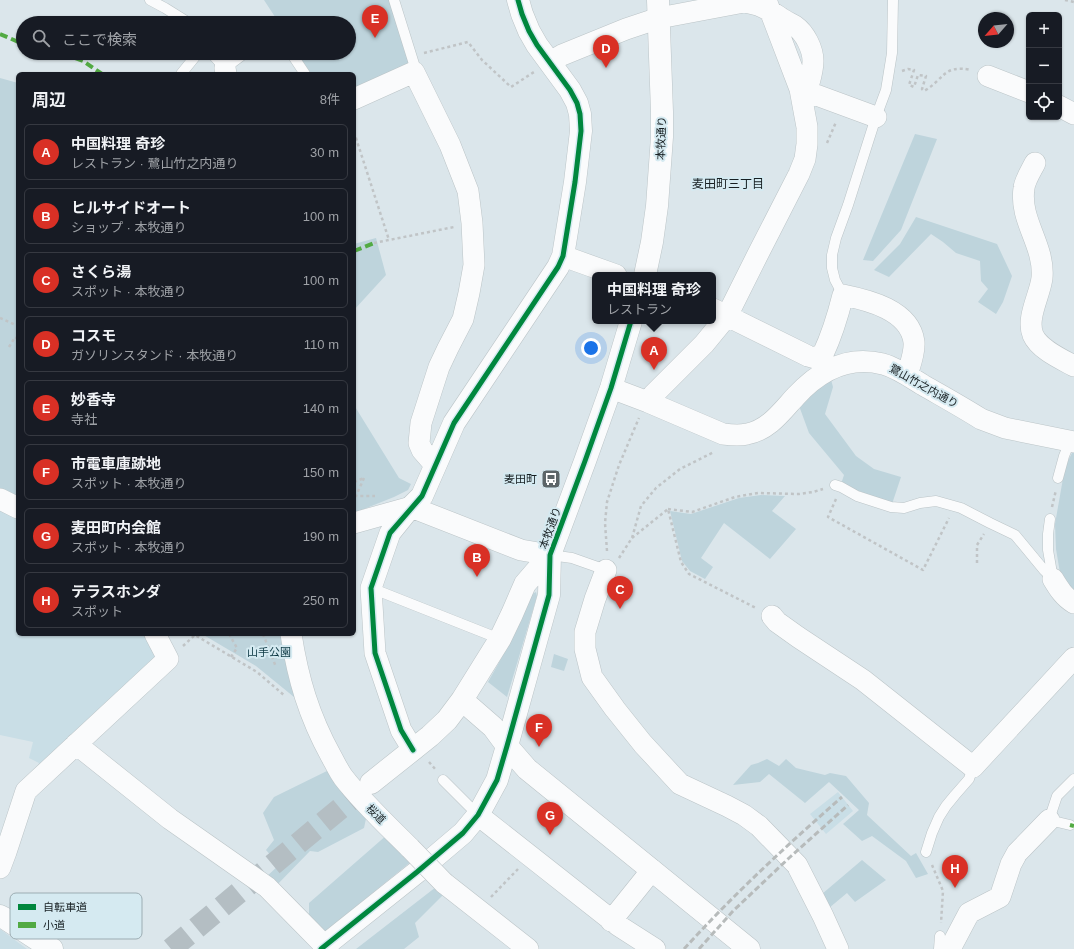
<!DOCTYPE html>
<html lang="ja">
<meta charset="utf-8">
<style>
:root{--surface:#171b24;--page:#242831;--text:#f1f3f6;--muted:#9ea1a6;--line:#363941;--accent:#d93025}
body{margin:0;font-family:Arial,"Noto Sans JP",sans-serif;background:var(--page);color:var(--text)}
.controls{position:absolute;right:12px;top:12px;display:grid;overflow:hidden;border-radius:6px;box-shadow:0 1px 3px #0004}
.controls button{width:36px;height:36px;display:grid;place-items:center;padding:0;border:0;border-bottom:1px solid var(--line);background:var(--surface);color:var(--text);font:20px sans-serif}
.compass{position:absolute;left:978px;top:12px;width:36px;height:36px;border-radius:50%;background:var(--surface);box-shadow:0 1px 3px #0004;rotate:242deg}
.you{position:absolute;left:591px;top:348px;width:14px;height:14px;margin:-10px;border:3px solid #fff;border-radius:50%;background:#1a73e8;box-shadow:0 0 0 6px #1a73e833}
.badge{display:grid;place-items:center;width:26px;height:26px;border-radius:50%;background:var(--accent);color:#fff;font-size:13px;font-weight:700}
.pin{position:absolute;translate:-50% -33px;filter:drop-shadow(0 1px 2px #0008)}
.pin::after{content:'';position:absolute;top:21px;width:14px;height:12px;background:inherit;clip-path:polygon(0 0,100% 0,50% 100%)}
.popup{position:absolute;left:592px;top:272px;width:124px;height:52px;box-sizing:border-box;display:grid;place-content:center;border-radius:6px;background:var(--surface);filter:drop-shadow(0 1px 3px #0005);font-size:13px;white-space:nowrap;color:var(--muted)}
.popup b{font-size:15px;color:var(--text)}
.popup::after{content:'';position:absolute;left:50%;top:100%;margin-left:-8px;border:8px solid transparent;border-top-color:var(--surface)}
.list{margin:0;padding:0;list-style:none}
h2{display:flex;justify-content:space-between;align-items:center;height:52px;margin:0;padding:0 16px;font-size:17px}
h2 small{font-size:13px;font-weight:400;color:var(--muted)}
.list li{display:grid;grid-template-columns:26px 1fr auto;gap:12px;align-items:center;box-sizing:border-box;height:56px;margin:0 8px 8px;padding:0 8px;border:1px solid var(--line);border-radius:6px}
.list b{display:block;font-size:15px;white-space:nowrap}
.list p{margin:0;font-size:13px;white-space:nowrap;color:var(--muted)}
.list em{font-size:13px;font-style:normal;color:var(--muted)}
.icon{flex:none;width:22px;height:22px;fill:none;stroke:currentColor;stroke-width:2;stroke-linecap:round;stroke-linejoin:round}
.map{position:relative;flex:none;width:1074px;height:949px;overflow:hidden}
.search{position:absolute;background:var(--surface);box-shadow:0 1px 3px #0004;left:16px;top:16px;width:340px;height:44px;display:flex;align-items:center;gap:10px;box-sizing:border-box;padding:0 14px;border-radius:22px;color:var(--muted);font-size:15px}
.panel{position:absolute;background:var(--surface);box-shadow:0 1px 3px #0004;left:16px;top:72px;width:340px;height:564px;border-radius:6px}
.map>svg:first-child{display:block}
.built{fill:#c9dee6}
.green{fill:#bed4dc}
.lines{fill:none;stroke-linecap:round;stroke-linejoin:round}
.secondary-tunnel{stroke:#b4bec3;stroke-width:22;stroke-dasharray:22 11;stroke-linecap:butt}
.lane-casing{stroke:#bbc4c7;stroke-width:11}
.street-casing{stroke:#bbc4c7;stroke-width:22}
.secondary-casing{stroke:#bbc4c7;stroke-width:23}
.path{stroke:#c0c4c6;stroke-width:2.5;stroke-dasharray:3 3;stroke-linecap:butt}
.lane{stroke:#fafbfc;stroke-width:10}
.street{stroke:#fafbfc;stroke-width:21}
.secondary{stroke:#fafbfc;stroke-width:22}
.rail{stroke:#b7bbbb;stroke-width:3;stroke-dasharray:6 3;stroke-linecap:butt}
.street-bridge-casing{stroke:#bbc4c7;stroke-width:22;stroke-linecap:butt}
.street-bridge{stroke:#fafbfc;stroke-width:21}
.quiet{stroke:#52aa43;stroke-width:4;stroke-dasharray:8 4;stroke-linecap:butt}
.cycleway-casing{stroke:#d5eaf1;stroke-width:8}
.cycleway{stroke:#00873e;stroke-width:5}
.labels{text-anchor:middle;stroke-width:4;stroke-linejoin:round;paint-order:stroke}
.street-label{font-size:11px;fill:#171f22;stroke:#d5eaf1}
.poi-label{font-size:11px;fill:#171f22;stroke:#d5eaf1;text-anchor:end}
.park-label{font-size:11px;fill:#0d3843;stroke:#d5eaf1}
.neighbourhood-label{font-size:12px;fill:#171f22;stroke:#d5eaf1}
.key{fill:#d5eaf1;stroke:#9cadb3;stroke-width:1}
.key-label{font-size:11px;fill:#171f22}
</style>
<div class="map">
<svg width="1074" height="949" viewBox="0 0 1074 949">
<rect width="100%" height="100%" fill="#dbe6eb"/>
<path class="built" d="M0,508l18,9v117h128l13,26 -125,116 5,-13 -10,-5 4,-16 -33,-7z
M838,792l15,19 -27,23 -16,-20z
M0,929l27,20h-27z"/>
<path class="green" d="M264,0h126l19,64 -55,32v-22h-44l-12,-21h51v-30h-70z
M0,78l18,5v415l-18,-9z
M915,134l22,5 -36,91 -28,31 -10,-1z
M916,217l81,27 15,32 -9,26 -7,12 -18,-12 10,-13 -7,-8 -1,-20 -24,-8 -13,-11 -12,-8 -42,43 -15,-7 26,-26z
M376,238l10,37 -32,35v-66z
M830,376l3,11 -8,27 31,42 18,13 27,8 -9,27 -51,-20 3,-9 -35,-42 -11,-30z
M354,405l45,73 12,6 -3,6 -14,7 -40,16z
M1074,449v148l-14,-24 -4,-24 -1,-25 10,-57z
M761,495l24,1 -13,15 24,18 -26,30 -46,-36 -23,35 12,9 -8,12 -15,-8 -8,-10 -12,-50 21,3 48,-16z
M536,592l1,4 -30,101 -19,-15c17,-30 31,-56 44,-88z
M202,634h81l14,62 -3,1 -38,-31z
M554,654l14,5 -4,12 -13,-4z
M767,759l12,7 7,-7 10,9 29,7 5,-2 16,3 23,27 -2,12 44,41 5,-3 12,21 -12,4 -10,-17 -34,-25 -10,5 -19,-17 16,-14 -30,-28 -24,21 -36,-29 -9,8 -27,3 18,-20 7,-2z
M331,769l36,45 -3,14 -46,24 -8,-1 -36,37 -10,-9 15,-14 -13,-15 8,-10 -11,-27 11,-16z
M388,834l25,26 -92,75 -12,-12v-20z
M862,860l24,20 -31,22 -8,-9 -18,15 -7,-14z
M436,887l8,7 -29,29 4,14 -15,12h-48z"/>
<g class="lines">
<path class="secondary-tunnel" d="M171,949l200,-166"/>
<defs>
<path id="lane" d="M150,0l15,8 24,15
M394,0l20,64v8
M211,53l14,15 20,-15
M291,53l14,21
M181,74l17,-21
M843,295l-8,-15 -3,-12v-13l4,-17 12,-33 28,-88 10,-27 6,-37 1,-53
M1058,478l6,-22 6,-15
M835,485l6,2 16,9 34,11 13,1 16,-5 16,-2 25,7 29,15 25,12 29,35 9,9
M1050,519l-2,15v16l5,29
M550,555l22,3 34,12
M371,588l129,51
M443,780l35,35
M1070,825l-21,-5 8,-24 17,-17
M926,852l6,-19 7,-16 7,-11 9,-11 14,-16 4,-12
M939,949l1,-13"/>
<path id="street" d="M550,62l12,-7 64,-26 33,-11 85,-16c18,3 23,7 37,16 4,3 9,5 14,8 10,7 18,23 18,35 0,7 -2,15 -4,22l-9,6
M225,68l1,6
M988,76l41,16
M800,89l76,28
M354,99l60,-27 36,73 18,46 4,32 2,42 -5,28 -6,26 -15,29 -9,19 -18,56 -2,20 3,7 13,15
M1059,106l15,8
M1035,163c-4,8 -10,17 -11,25 -5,33 21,57 18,90 -2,17 -16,40 -9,57 6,14 28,24 41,31
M563,256l53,19
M713,309l95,47 7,2 8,-4c9,-19 15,-39 20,-59 25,5 67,15 71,47 1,11 -4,23 -7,33
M611,388l37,14 75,32c8,1 16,2 24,0 22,-4 35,-23 49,-38 23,-25 52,-41 87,-32 14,4 27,13 40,21 19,11 39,22 58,34l24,9 69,14
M653,395l51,-51 23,-28 30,-60 42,-82 6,-15 2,-15v-17l-7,-38 -34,-89
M0,499l18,9
M411,507l-21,26 -19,55 4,65 26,77 12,20
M411,507l110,43 29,5
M354,523l57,-16
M606,570l-11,29 -10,33v17l7,28 23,32 28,35 37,40 47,22 17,9 15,11 38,39 26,51 15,33
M1053,579c6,10 11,18 21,24
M772,616l5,6 21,15 65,43 110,87 101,-109
M291,634c7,45 18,82 40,122 4,7 7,14 12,21 20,26 44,48 67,71
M76,744l94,75 97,68 61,62
M478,815l141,111 36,23
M0,868l6,-16 20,-61 142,-132 -13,-25
M444,883l84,66
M611,921l41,-51
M950,949l19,-36 31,-16 11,-33 6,-11 32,-33"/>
<path id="secondary" d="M645,275l7,-33 5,-36 5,-69v-25l-4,-112
M411,507l11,-11 32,-73 104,-156 5,-11 12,-74 6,-51 -1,-17 -3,-11 -7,-13 -33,-45 -8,-14 -7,-17 -4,-14
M462,700l31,27 14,19 20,23 222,180
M371,783l59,-47 17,-16 15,-20 38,-61 12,-25 13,-30 25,-29
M0,916l6,3 46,30
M328,943l89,-71 46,-39 15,-18 19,-35 10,-34 42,-151 1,-40 35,-94 26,-73 20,-67"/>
</defs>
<use href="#lane" class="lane-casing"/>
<use href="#street" class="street-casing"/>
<use href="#secondary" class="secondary-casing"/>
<path class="path" d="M1065,0l9,2
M424,53l44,-11 14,18 29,27 23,-15
M902,71l6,-2 6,1 -5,15 5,2 4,-12 8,1 -4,13 2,2c20,-11 19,-27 47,-21
M354,132l35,108
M827,143l9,-21
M374,243l80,-16
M0,318l18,8
M9,347l6,-10 3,2
M364,478l-8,18h19
M354,482l10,-4
M836,499l-8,18 95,53 26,-52
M1052,507l4,-17
M668,509l24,3 43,-15 23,-4 41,1 14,-2 10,-3
M632,538l36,-29 13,53 8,12 67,34
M607,551l-2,-28 2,-21 12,-37 20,-47
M619,558l13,-20 9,-32 15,-18 24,-19 34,-17
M977,563v-18l7,-11
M229,634l8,14 -6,9
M263,634l13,33
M183,646l12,-11 62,37 28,24
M429,762l7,8
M932,865l11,26 -2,32
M491,897l27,-28"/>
<use href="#lane" class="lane"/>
<use href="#street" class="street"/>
<use href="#secondary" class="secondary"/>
<path class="rail" d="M684,949c49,-54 103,-104 158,-152
M699,949l34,-38 56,-53 59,-53"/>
<defs>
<path id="street-bridge" d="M410,848l34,35"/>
</defs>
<use href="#street-bridge" class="street-bridge-casing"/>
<use href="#street-bridge" class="street-bridge"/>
<path class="quiet" d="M0,34l23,10
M52,53l18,3 13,5 19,13
M354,251l20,-8
M1070,825l4,1"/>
<defs>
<path id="cycleway" d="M413,750l-12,-20 -26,-77 -4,-65 19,-55 32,-37 32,-73 104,-156 5,-11 12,-74 6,-51 -1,-17 -3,-11 -7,-13 -33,-45 -8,-14 -7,-17 -4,-14
M321,949l96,-77 46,-39 15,-18 19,-35 10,-34 42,-151 1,-40 35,-94 26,-73 20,-67"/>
</defs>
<use href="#cycleway" class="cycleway-casing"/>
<use href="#cycleway" class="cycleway"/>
</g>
<defs>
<symbol id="bus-square" viewBox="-11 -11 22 22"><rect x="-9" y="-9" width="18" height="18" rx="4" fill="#5c6568" stroke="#d5eaf1"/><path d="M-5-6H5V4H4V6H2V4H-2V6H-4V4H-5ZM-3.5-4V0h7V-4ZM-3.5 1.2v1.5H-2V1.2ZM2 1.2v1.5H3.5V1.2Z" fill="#fff"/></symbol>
</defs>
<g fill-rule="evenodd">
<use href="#bus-square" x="540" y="468" width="22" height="22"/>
</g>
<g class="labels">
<g class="street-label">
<text transform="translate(661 138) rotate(-88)" y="4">本牧通り</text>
<text transform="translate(924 386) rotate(29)" y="4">鷺山竹之内通り</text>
<text transform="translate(550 528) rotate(-70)" y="4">本牧通り</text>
<text transform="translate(376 814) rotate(45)" y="4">桜道</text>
</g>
<g class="poi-label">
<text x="537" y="483">麦田町</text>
</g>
<g class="park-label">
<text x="269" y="656">山手公園</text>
</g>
<g class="neighbourhood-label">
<text x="728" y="188">麦田町三丁目</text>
</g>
</g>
<rect x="10" y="893" width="132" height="46" rx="6" class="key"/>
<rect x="18" y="904" width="18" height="6" fill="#00873e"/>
<rect x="18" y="922" width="18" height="6" fill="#52aa43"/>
<g class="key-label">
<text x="43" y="911">自転車道</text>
<text x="43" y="929">小道</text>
</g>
</svg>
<div class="controls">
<button>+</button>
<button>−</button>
<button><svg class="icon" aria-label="locate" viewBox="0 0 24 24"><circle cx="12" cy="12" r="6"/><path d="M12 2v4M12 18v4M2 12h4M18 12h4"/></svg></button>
</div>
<svg class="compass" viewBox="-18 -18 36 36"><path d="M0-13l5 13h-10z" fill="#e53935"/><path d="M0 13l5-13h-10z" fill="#9ea1a6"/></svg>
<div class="you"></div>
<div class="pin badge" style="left:654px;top:370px">A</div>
<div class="popup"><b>中国料理 奇珍</b>レストラン</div>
<div class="pin badge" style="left:477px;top:577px">B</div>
<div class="pin badge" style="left:620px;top:609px">C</div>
<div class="pin badge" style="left:606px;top:68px">D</div>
<div class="pin badge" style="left:375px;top:38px">E</div>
<div class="pin badge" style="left:539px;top:747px">F</div>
<div class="pin badge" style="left:550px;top:835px">G</div>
<div class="pin badge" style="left:955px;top:888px">H</div>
<div class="search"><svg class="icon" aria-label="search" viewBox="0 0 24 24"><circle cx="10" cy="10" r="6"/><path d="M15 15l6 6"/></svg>ここで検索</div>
<section class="panel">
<h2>周辺<small>8件</small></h2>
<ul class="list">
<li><span class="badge">A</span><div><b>中国料理 奇珍</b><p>レストラン · 鷺山竹之内通り</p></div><em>30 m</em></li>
<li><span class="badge">B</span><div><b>ヒルサイドオート</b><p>ショップ · 本牧通り</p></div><em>100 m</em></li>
<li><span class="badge">C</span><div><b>さくら湯</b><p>スポット · 本牧通り</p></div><em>100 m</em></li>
<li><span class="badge">D</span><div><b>コスモ</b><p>ガソリンスタンド · 本牧通り</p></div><em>110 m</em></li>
<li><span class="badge">E</span><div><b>妙香寺</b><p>寺社</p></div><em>140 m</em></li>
<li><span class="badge">F</span><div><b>市電車庫跡地</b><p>スポット · 本牧通り</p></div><em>150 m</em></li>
<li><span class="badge">G</span><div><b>麦田町内会館</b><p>スポット · 本牧通り</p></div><em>190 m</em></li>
<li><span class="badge">H</span><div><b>テラスホンダ</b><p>スポット</p></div><em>250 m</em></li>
</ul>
</section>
</div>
